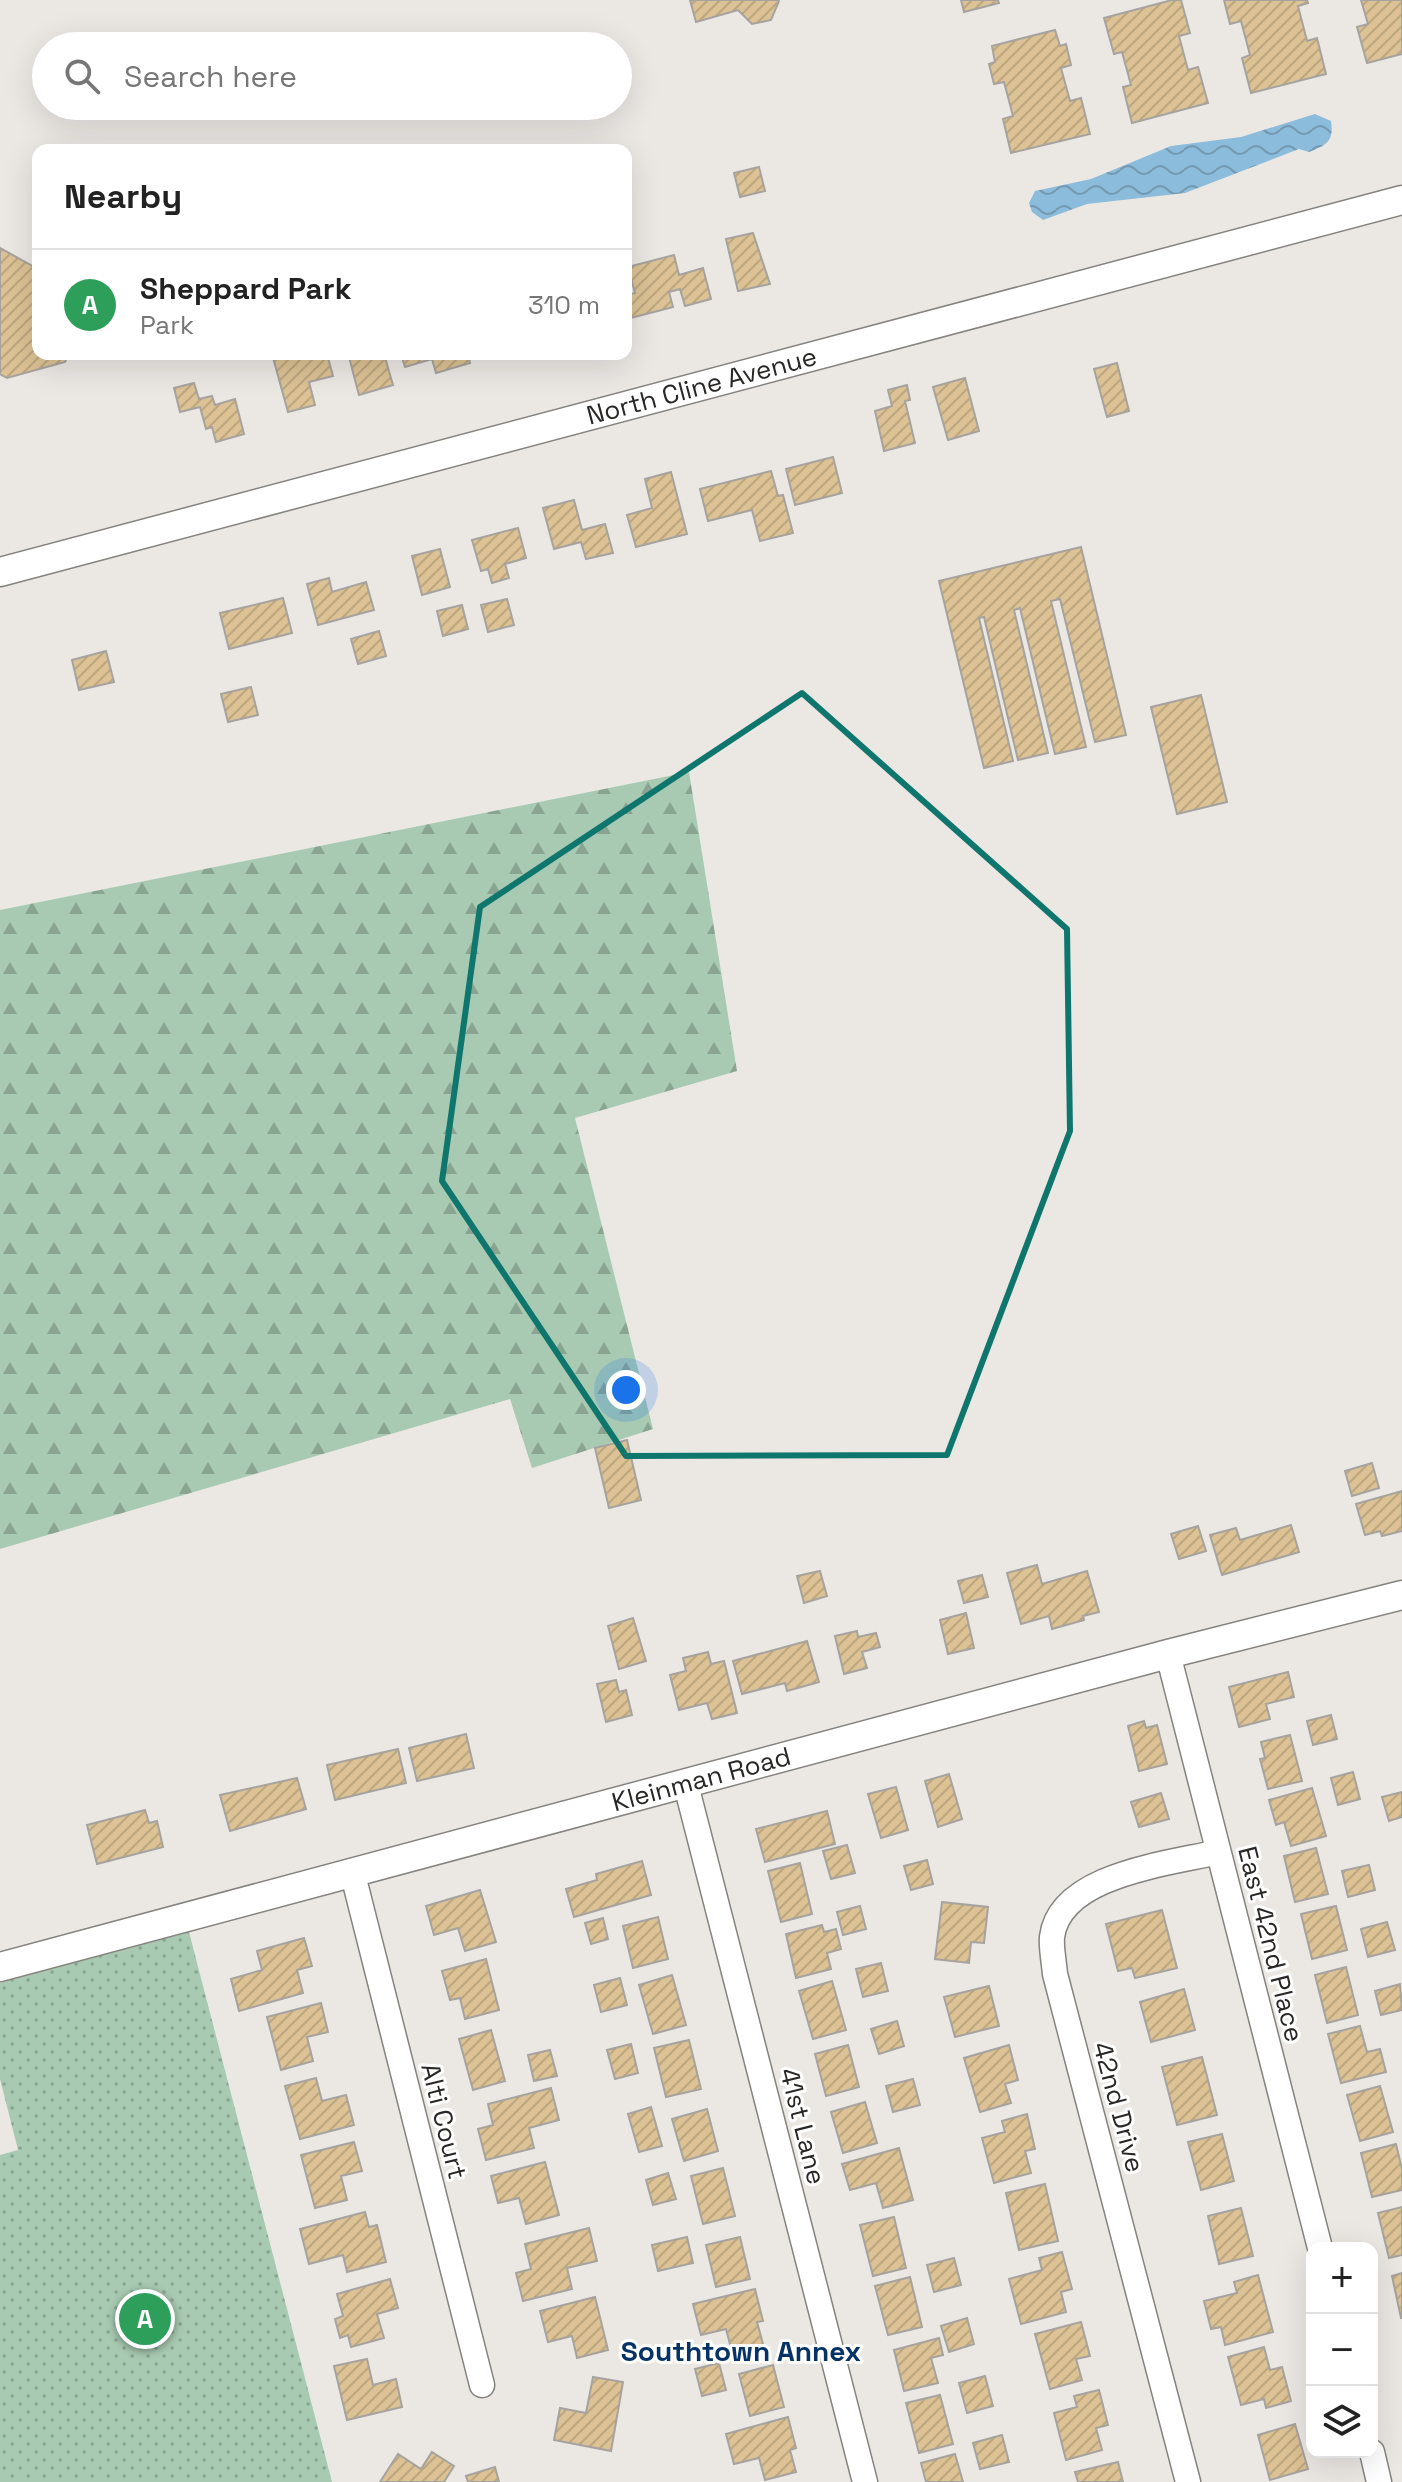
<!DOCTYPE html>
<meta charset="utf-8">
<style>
:root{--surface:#fff;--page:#f6f6f6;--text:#222;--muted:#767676;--line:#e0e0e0;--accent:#0c72da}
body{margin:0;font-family:"Space Grotesk",sans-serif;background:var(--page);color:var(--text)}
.controls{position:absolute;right:24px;bottom:24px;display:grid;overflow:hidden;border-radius:16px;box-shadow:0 8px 32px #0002}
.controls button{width:72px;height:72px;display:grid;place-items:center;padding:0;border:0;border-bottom:2px solid var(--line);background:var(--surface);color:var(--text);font:40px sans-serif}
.you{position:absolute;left:626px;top:1390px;width:28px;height:28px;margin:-20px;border:6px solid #fff;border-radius:50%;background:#1a73e8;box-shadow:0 0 0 12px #1a73e833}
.badge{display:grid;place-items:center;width:52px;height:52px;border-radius:50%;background:var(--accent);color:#fff;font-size:26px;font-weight:700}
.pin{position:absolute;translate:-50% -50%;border:4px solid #fff;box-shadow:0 2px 8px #0006}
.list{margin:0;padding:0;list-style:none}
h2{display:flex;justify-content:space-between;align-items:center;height:104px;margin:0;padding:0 32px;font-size:34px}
h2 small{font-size:26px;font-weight:400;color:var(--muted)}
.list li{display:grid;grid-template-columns:52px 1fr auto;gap:24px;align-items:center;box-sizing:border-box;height:112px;padding:0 32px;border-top:2px solid var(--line)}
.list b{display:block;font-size:30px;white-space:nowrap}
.list p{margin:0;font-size:26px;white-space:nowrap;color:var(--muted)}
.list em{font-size:26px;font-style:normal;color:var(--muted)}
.icon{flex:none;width:44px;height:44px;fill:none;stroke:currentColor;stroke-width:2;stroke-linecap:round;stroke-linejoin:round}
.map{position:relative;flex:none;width:1402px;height:2482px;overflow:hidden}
.search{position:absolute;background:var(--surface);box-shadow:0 8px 32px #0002;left:32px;top:32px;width:600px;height:88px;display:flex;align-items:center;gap:20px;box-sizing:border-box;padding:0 28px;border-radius:44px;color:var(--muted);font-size:30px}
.panel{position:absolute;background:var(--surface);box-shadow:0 8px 32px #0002;left:32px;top:144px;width:600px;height:216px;border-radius:16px}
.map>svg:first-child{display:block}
.grass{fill:url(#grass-dots)}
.forest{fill:url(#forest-firs)}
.water{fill:url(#water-waves)}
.building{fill:url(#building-hatch);stroke:#a6a39f;stroke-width:2}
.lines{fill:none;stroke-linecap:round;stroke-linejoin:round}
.minor-casing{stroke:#85837e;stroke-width:27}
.tertiary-casing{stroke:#85837e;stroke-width:31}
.minor{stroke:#fff;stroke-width:24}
.tertiary{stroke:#fff;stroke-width:28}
.marked{fill:none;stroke:#0f766e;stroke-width:6;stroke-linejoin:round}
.labels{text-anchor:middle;stroke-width:6;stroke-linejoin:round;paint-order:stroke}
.street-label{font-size:26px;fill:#282725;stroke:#fff}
.neighbourhood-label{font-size:28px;font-weight:bold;fill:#063365;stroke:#fff}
</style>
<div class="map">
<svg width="1402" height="2482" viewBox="0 0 1402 2482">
<defs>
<pattern id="grass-dots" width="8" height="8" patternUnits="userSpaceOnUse" patternTransform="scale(2)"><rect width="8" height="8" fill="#a8cab2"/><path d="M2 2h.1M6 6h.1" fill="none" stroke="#89a491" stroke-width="1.8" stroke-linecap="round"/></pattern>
<pattern id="forest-firs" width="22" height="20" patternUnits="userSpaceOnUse" patternTransform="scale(2)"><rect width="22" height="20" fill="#a8cab2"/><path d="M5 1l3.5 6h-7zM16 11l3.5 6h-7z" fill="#89a491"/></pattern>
<pattern id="water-waves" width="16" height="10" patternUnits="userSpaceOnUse" patternTransform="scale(2)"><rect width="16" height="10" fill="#8cbcdb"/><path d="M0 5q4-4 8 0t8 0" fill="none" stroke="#7299b1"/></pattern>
<pattern id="building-hatch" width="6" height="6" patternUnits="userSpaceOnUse" patternTransform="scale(2)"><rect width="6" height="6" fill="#dcc294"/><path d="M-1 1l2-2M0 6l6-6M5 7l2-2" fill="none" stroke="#bda77f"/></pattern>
</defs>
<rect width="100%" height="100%" fill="#ebe8e4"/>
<path class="grass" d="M189,1932l143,550h-332v-327l18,-5 -18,-71v-96z"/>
<path class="forest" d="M689,772l48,299 -162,47 78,311 -121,39 -22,-69 -510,150v-639z"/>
<path class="water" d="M1315,114l16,7c3,20 -4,24 -22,31l-10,-3 -114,44 -98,11 -44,16 -11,-8 -3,-9 6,-12 56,-12 80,-33 70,-9z"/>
<path class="building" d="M690,0h88l1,1 -8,19 -19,4 -14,-14 -42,12z
M961,0h37l1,3 -35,9z
M1172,0h9l9,33 -11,3 9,34 10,-3 10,36 -76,20 -9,-36 8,-2 -9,-33 -8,2 -10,-36z
M1224,0h83l1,3 -10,3 9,35 10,-3 9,36 -75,19 -9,-35 8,-3 -9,-34 -11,3z
M1361,0h41v54l-35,9 -10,-36 11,-3z
M1055,30l5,16 6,-2 5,21 -10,3 9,33 11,-3 9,36 -79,19 -8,-34 10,-3 -9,-34 -10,2 -5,-20 6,-2 -3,-16z
M759,167l6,24 -25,6 -6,-24z
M753,233l17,51 -32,7 -12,-52z
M0,248l38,21v85h31l-4,8 -58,16 -7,-4z
M674,255l5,20 24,-7 8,31 -26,7 -5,-17 -11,3 4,15 -46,12 -1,-24 9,-2 -7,-26z
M272,354h55l6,22 -24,6 6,23 -27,7z
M361,354h23l9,31 -34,10 -10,-38z
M401,354h67l2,9 -34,10 -4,-14 -27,8z
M1117,363l12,48 -22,6 -13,-48z
M965,378l14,53 -31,9 -15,-53z
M194,383l5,16 13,-3 3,9 20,-6 9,35 -28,8 -4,-15 -6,2 -6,-22 -20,5 -6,-24z
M907,385l3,15 -5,1 10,42 -31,8 -9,-40 17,-5 -4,-16z
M833,457l9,36 -47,12 -9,-36z
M771,471l7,25 5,-1 10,38 -33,8 -8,-31 -44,11 -8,-32z
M671,472l16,62 -51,13 -9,-32 25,-7 -7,-29z
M574,500l8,30 23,-6 8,29 -27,6 -5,-17 -27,7 -11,-41z
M518,528l8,30 -21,6 4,14 -17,5 -4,-14 -7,2 -9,-31z
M1081,547l45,188 -31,7 -35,-143 -9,2 35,146 -31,7 -35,-146 -6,2 34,143 -30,7 -34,-143 -5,1 34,143 -29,7 -45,-187z
M440,549l10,38 -28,8 -10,-39z
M329,578l3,14 34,-10 8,28 -56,15 -11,-41z
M283,598l9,35 -63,16 -9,-36z
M507,599l7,26 -26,7 -7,-27z
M462,605l6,24 -25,7 -6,-25z
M379,631l7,25 -28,8 -7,-25z
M106,651l8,31 -35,8 -7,-30z
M251,687l7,28 -30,7 -7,-28z
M1201,695l26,107 -50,12 -26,-107z
M627,1440l14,60 -32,8 -14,-60z
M1372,1463l7,25 -27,8 -7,-25z
M1402,1491v40l-20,5 -2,-5 -15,4 -9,-31z
M1291,1525l8,27 -77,23 -12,-40 26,-7 4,12z
M1198,1526l8,25 -27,8 -8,-25z
M1037,1565l5,19 45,-13 12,41 -16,4 1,4 -32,9 -3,-13 -28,8 -14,-51z
M820,1571l7,25 -23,7 -7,-27z
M982,1575l6,22 -24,6 -6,-22z
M966,1613l8,35 -26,6 -8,-34z
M633,1618l13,43 -27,8 -11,-43z
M857,1631l1,6 18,-4 4,14 -18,5 5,16 -23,6 -9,-38z
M807,1641l12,41 -32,9 -2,-8 -43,11 -9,-33z
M708,1652l3,12 13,-3 13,52 -25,6 -5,-16 -28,7 -9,-35 16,-4 -3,-13z
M1288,1672l6,25 -28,7 4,15 -31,8 -10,-40z
M616,1680l3,12 7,-2 6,25 -26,7 -9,-38z
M1331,1715l6,24 -24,6 -6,-24z
M1144,1721l2,7 11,-3 10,39 -28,7 -11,-45z
M466,1734l8,34 -57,13 -8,-33z
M1290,1735l12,46 -34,8 -8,-30 5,-1 -4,-16z
M398,1749l8,34 -71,17 -8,-35z
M1353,1772l7,27 -22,6 -7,-27z
M949,1774l13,45 -24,8 -13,-46z
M297,1778l9,31 -76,22 -10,-36z
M896,1787l12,43 -27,8 -13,-44z
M1312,1788l14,48 -35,10 -7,-24 -8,3 -7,-25z
M1402,1792v25l-13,4 -7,-24z
M1161,1793l8,26 -30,8 -8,-25z
M145,1810l4,13 8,-2 6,26 -66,17 -10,-39z
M827,1811l8,33 -70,18 -9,-33z
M847,1845l8,28 -24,6 -8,-28z
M1316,1848l12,46 -33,8 -11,-46z
M927,1860l6,24 -22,6 -7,-24z
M642,1861l9,34 -77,22 -8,-28 31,-9 -1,-6z
M800,1863l12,51 -31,8 -13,-51z
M1369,1865l6,25 -27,7 -6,-26z
M480,1890l16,52 -31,9 -7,-23 -24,7 -8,-29z
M942,1902l46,5 -4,36 -13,-1 -2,21 -34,-4z
M860,1906l6,23 -23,6 -6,-23z
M1336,1906l11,44 -35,9 -11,-45z
M1162,1910l15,58 -42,10 -3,-10 -14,3 -12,-47z
M658,1917l10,42 -35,9 -10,-42z
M603,1918l5,21 -17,5 -6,-21z
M1387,1922l8,28 -27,7 -7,-28z
M822,1925l2,7 12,-3 5,20 -14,4 4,16 -35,9 -10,-44z
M304,1938l8,28 -15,4 6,23 -64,18 -8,-32 31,-9 -5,-19z
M486,1959l13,51 -34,9 -5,-21 -10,2 -8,-29z
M881,1963l7,28 -25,6 -7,-28z
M1346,1967l12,48 -31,8 -12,-48z
M672,1975l14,50 -33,9 -14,-49z
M620,1978l7,27 -26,7 -7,-27z
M832,1981l14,49 -33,9 -14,-48z
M1400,1984l2,26 -21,5 -6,-24z
M989,1986l10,40 -44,11 -11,-40z
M1184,1989l11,41 -44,12 -11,-40z
M321,2003l7,29 -21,5 6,24 -32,9 -14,-53z
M897,2021l7,25 -25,8 -8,-25z
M1360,2026l7,26 13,-3 6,23 -45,11 -13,-49z
M491,2030l14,51 -32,9 -14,-51z
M689,2040l12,49 -35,8 -12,-49z
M631,2044l7,29 -23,6 -8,-29z
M848,2045l11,42 -33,9 -11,-42z
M1009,2045l9,35 -13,4 6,19 -31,9 -16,-54z
M550,2050l7,26 -23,5 -6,-26z
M1202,2057l15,58 -40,10 -15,-58z
M316,2078l6,23 24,-6 8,30 -54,14 -15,-53z
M913,2079l7,26 -27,7 -7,-26z
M1380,2086l13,46 -33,9 -13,-46z
M551,2088l8,32 -30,8 5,20 -48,12 -8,-31 15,-4 -5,-21z
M865,2102l12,41 -34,10 -12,-41z
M651,2107l11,39 -23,6 -11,-38z
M707,2109l11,42 -34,10 -12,-42z
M1027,2114l8,35 -10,2 6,22 -37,10 -12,-45 23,-6 -3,-11z
M1222,2134l12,47 -33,9 -13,-48z
M354,2142l8,29 -21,5 6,24 -32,8 -14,-53z
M1396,2144l6,25v21l-30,7 -11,-44z
M899,2148l14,52 -30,8 -7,-25 -26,7 -8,-26z
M545,2162l14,53 -33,9 -7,-26 -21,5 -7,-27z
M723,2168l12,48 -32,8 -12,-48z
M668,2173l8,26 -23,6 -7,-25z
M1045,2184l13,57 -39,9 -13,-57z
M1402,2207v48l-13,3 -11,-45z
M1241,2208l12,48 -34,8 -11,-48z
M365,2212l4,15 8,-2 9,37 -39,10 -4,-17 -34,9 -9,-35z
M894,2217l12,51 -33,8 -13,-51z
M589,2228l8,33 -30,7 5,21 -49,12 -7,-28 15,-4 -6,-25z
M687,2237l6,26 -35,8 -6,-26z
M740,2237l10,42 -34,8 -10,-42z
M1062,2252l10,37 -11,3 5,20 -45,12 -12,-45 33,-9 -3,-12z
M954,2258l7,27 -27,7 -7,-27z
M1402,2273v45h-1l-9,-42z
M1258,2275l15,57 -48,13 -4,-18 -10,2 -7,-28 33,-8 -3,-11z
M910,2277l12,50 -34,8 -13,-49z
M390,2279l8,29 -21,6 7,24 -33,9 -3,-12 -8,3 -5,-19 8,-3 -6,-22z
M755,2289l8,32 -6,1 6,22 -31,8 -6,-23 -25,6 -8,-31z
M595,2297l13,53 -31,8 -5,-22 -24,6 -8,-31z
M967,2318l7,26 -25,8 -8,-26z
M1081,2322l9,34 -14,3 6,21 -32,9 -15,-55z
M939,2338l4,17 -12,3 7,25 -34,8 -10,-41z
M1264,2347l6,23 12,-3 9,34 -25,7 -2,-9 -23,6 -13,-48z
M367,2359l6,26 23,-6 6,28 -55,13 -13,-54z
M719,2363l7,27 -24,6 -7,-27z
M773,2365l11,42 -34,9 -11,-42z
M985,2376l8,30 -26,7 -8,-30z
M593,2377l30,5 -12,69 -57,-11 6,-32 26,5z
M1099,2390l9,35 -12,3 6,22 -36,10 -12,-47 23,-6 -3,-11z
M940,2395l13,49 -34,9 -13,-50z
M788,2417l8,31 -6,2 6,22 -31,8 -6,-22 -25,6 -8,-30z
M1295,2424l13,45 -38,11 -12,-45z
M1002,2435l7,27 -29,7 -7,-26z
M432,2452l22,14 -10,16h-64l18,-28 23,15z
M955,2454l8,28h-37l-5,-19z
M1118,2462l5,20h-45l-3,-10z
M495,2467l4,15h-31l-2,-6z"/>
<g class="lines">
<defs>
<path id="minor" d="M1168,1654l152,594
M686,1785l179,697
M352,1871l130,514
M1372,2452l7,30
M1188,2482l-133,-508c-1,-12 -4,-26 -3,-37 8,-63 117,-73 166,-85"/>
<g id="tertiary">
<path id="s1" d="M0,572l1402,-372"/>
<path id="s2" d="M0,1967l1168,-313 234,-59"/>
</g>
</defs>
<use href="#minor" class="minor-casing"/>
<use href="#tertiary" class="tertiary-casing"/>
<use href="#minor" class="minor"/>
<use href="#tertiary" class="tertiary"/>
</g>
<path class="marked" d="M802,693l265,236 3,202 -123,324 -321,1 -184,-275 38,-274z"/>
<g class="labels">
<g class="street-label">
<text dy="9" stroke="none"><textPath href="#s1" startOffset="726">North Cline Avenue</textPath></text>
<text dy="9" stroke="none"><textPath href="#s2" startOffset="726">Kleinman Road</textPath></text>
<text transform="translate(1271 1944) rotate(76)" y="9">East 42nd Place</text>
<text transform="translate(1119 2107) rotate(75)" y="9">42nd Drive</text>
<text transform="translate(444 2121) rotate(76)" y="9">Alti Court</text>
<text transform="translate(803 2126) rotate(76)" y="9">41st Lane</text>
</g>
<g class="neighbourhood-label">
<text x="741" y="2361">Southtown Annex</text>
</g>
</g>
</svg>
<div class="controls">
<button>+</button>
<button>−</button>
<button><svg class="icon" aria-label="layers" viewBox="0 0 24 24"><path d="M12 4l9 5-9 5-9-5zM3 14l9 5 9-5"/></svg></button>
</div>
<div class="you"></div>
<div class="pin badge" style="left:145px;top:2319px;background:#2e9e5b">A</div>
<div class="search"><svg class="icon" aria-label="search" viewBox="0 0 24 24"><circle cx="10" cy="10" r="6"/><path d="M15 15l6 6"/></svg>Search here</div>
<section class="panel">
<h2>Nearby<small></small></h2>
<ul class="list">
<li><span class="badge" style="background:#2e9e5b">A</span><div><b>Sheppard Park</b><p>Park</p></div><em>310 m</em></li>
</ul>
</section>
</div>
